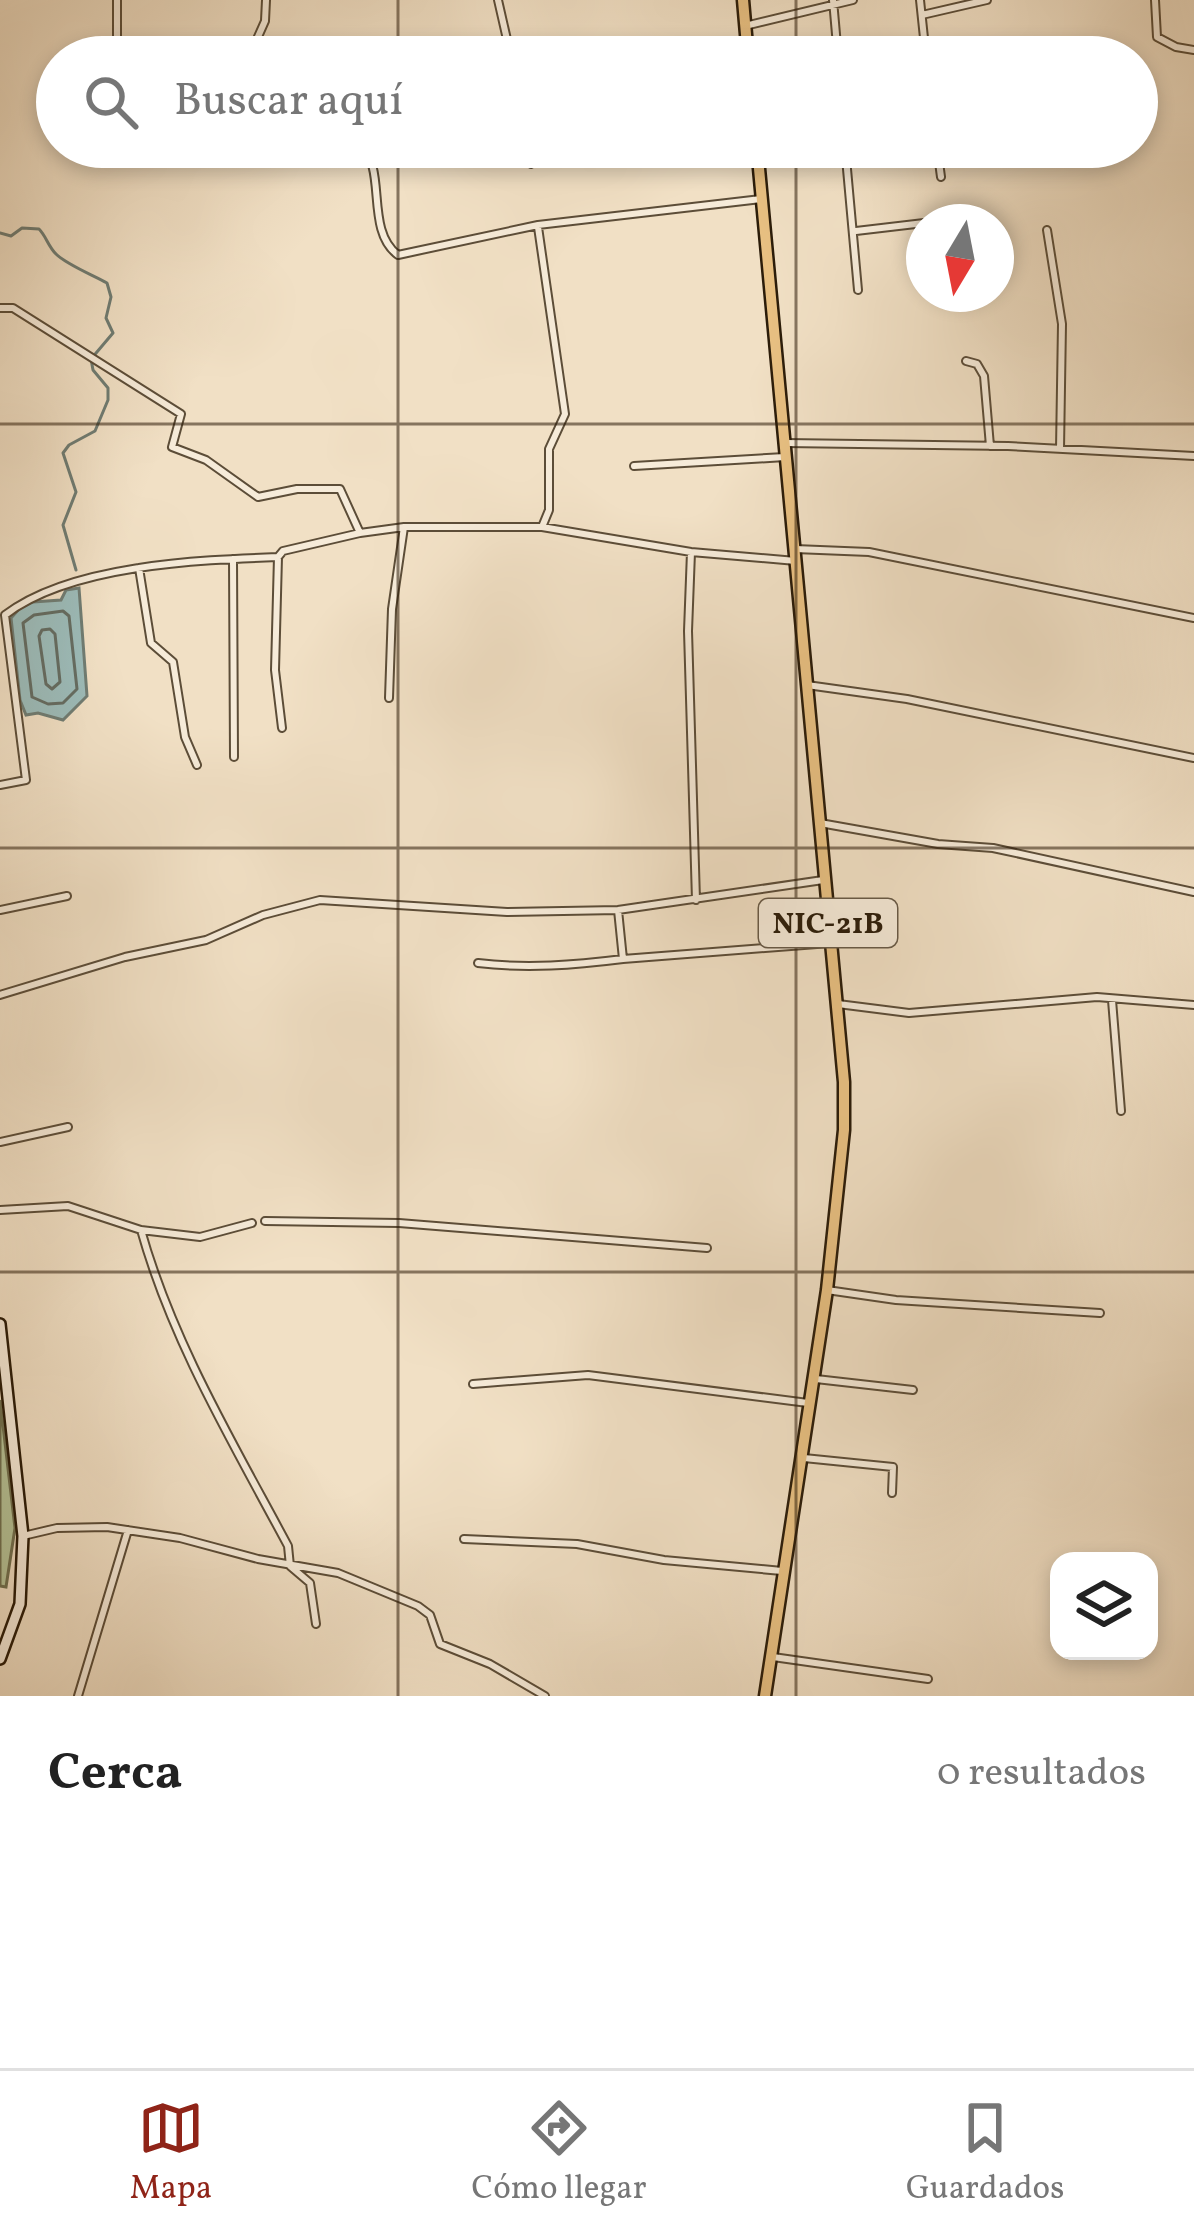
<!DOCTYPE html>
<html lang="es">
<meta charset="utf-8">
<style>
:root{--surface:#fff;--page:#f2f2f2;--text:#222;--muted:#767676;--line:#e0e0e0;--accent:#8f2418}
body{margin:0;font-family:Vollkorn,serif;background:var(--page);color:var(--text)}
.controls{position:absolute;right:36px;bottom:36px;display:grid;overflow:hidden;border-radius:24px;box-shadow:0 6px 18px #0003}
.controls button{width:108px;height:108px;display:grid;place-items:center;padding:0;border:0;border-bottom:3px solid var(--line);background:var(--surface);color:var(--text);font:60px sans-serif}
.compass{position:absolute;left:906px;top:204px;width:108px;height:108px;border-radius:50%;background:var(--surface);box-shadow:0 6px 18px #0003;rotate:190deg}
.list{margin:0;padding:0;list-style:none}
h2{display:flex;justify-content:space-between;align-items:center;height:156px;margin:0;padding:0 48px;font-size:51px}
h2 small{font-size:39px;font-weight:400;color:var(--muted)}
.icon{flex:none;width:66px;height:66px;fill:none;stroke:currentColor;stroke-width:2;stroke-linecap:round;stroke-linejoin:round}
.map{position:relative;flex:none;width:1194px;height:1696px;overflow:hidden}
.search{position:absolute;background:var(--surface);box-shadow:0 6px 18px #0003;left:36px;right:36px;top:36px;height:132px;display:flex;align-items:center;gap:30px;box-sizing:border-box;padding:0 42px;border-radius:66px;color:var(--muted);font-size:45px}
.sheet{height:372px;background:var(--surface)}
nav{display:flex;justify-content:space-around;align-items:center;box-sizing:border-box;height:168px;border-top:3px solid var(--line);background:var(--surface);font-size:33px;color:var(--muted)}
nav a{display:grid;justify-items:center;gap:6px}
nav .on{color:var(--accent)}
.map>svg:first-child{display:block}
.green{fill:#b5c398;stroke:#707050;stroke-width:3}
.water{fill:#9cbcba;stroke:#6f7c73;stroke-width:3}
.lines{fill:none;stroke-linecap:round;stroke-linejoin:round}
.shore{stroke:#646c62;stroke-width:3}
.stream{stroke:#6f7c73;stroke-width:3}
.street-casing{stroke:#5c4d38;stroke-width:10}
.secondary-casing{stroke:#2b1c09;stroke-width:14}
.highway-casing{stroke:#2b1c09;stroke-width:15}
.street{stroke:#f6ebd9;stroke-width:6}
.secondary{stroke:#f6ebd9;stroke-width:9}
.highway{stroke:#e8c082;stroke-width:10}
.grid{fill:none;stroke:#2b1c09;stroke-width:3;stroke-opacity:0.55}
.labels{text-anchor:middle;stroke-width:9;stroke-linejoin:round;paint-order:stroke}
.shield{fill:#f6ebd9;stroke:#685a47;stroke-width:3}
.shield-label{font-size:30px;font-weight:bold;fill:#2b1c09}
</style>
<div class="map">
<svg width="1194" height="1696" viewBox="0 0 1194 1696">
<rect width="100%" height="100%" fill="#f1e0c5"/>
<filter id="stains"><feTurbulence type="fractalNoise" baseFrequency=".00167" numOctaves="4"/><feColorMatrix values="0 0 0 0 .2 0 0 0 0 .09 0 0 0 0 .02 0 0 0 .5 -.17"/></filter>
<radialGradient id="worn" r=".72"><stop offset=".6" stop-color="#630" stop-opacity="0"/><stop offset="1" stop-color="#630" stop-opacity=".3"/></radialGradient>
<path class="green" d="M0,1400l15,128 -9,59 -6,-1z"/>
<path class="water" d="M79,588l8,108 -24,24 -25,-7 -12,2 -6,-15 -9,-82 9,-10 13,-6 28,-2 5,-10z"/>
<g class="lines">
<path class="shore" d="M63,611l6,5 8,73 -14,14 -15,1 -16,-7 -9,-74 11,-8z
M50,629l5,5 5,48 -8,7 -6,-5 -7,-48 3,-6z"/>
<path class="stream" d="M0,233l11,3 11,-8 17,1c7,7 9,17 17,25 11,11 37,21 51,29l4,14 -5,21 7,15 -22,26 2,11 15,18v12l-13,31 -26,14 -6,8 13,39 -13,33 13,45"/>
<defs>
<path id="street" d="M117,0v57
M498,0l13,57
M833,0l5,57
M920,0l6,57
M1155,0l2,37 19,10 18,3
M922,15l65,-15
M745,26l108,-26
M249,57l16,-36 1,-21
M117,147v7l135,-4
M360,147c28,19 4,83 38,108l140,-30 223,-26
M528,147l3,17
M845,147l13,143
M937,147l4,30
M252,150l80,-3
M936,222l7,-1
M538,227l27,187 -16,35v61l-7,17
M1047,230l15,94 -2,125
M856,231l68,-8
M0,308h13l168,106 -9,33 34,13 52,37 39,-8h43l20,44 44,-6h138l149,25 105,9
M966,361l11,3 7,12 6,70
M785,443l223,3 186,10
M634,466l151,-9
M795,549l74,3 325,66
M691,552l-3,79 8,269
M278,557l-3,113 7,58
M233,559l1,198
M139,568l12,75 22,19 12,75 12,28
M807,685l100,14 287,59
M389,698l3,-89 12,-82
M0,785l26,-5 -21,-165c65,-50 193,-55 273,-58l5,-6 77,-18
M820,823l118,21 55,4 201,44
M0,910l67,-14
M618,910l5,49 207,-16
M478,963c49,6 97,2 145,-4
M0,995l125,-38 81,-17 57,-25 57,-15 187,12 111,-2 205,-30
M1112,1000l9,111
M838,1004l71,9 188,-16 97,8
M0,1142l68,-15
M0,1210l68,-4 73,24 59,7 52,-14
M265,1221l134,2 308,25
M141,1230c31,111 92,213 147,316l2,20 20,17 6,41
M827,1290l69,10 204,13
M816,1379l97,11
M473,1384l115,-9 220,28
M804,1458l89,9 -1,26
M23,1536l34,-8 50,-1 73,11 78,21 80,14 80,33 12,9 10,29 50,20 55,32
M464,1539l113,5 87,16 118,11
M773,1657l155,22
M78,1696l50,-166"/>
<path id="secondary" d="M0,1324l23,212 -3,68 -20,55"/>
<path id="highway" d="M743,0l5,57
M757,147l87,935v48l-17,160 -62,406"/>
</defs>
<use href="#street" class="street-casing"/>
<use href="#secondary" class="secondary-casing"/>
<use href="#highway" class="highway-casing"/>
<use href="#street" class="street"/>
<use href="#secondary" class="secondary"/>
<use href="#highway" class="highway"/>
</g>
<path class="grid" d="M398,0v57M796,0v57M398,147v1549M796,147v1549M0,424h1194M0,848h1194M0,1272h1194"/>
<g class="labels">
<rect class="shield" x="759" y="899" width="138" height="48" rx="9"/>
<g class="shield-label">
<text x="828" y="933">NIC-21B</text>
</g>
</g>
<rect width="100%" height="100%" filter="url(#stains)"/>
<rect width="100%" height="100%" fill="url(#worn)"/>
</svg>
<div class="controls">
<button><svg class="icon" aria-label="layers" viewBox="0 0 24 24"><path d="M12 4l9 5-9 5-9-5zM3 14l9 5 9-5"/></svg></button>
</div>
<svg class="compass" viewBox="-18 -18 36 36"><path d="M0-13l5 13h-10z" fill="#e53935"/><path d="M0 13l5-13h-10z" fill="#767676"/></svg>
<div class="search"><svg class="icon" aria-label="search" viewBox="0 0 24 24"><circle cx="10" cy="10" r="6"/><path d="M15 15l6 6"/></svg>Buscar aquí</div>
</div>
<section class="sheet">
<h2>Cerca<small>0 resultados</small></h2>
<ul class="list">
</ul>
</section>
<nav>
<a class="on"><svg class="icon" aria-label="map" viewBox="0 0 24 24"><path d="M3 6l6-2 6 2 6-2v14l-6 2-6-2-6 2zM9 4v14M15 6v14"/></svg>Mapa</a>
<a><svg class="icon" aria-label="directions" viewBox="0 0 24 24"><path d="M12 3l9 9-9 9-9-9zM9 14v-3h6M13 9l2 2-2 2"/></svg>Cómo llegar</a>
<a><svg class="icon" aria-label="saved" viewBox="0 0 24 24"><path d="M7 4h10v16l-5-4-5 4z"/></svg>Guardados</a>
</nav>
